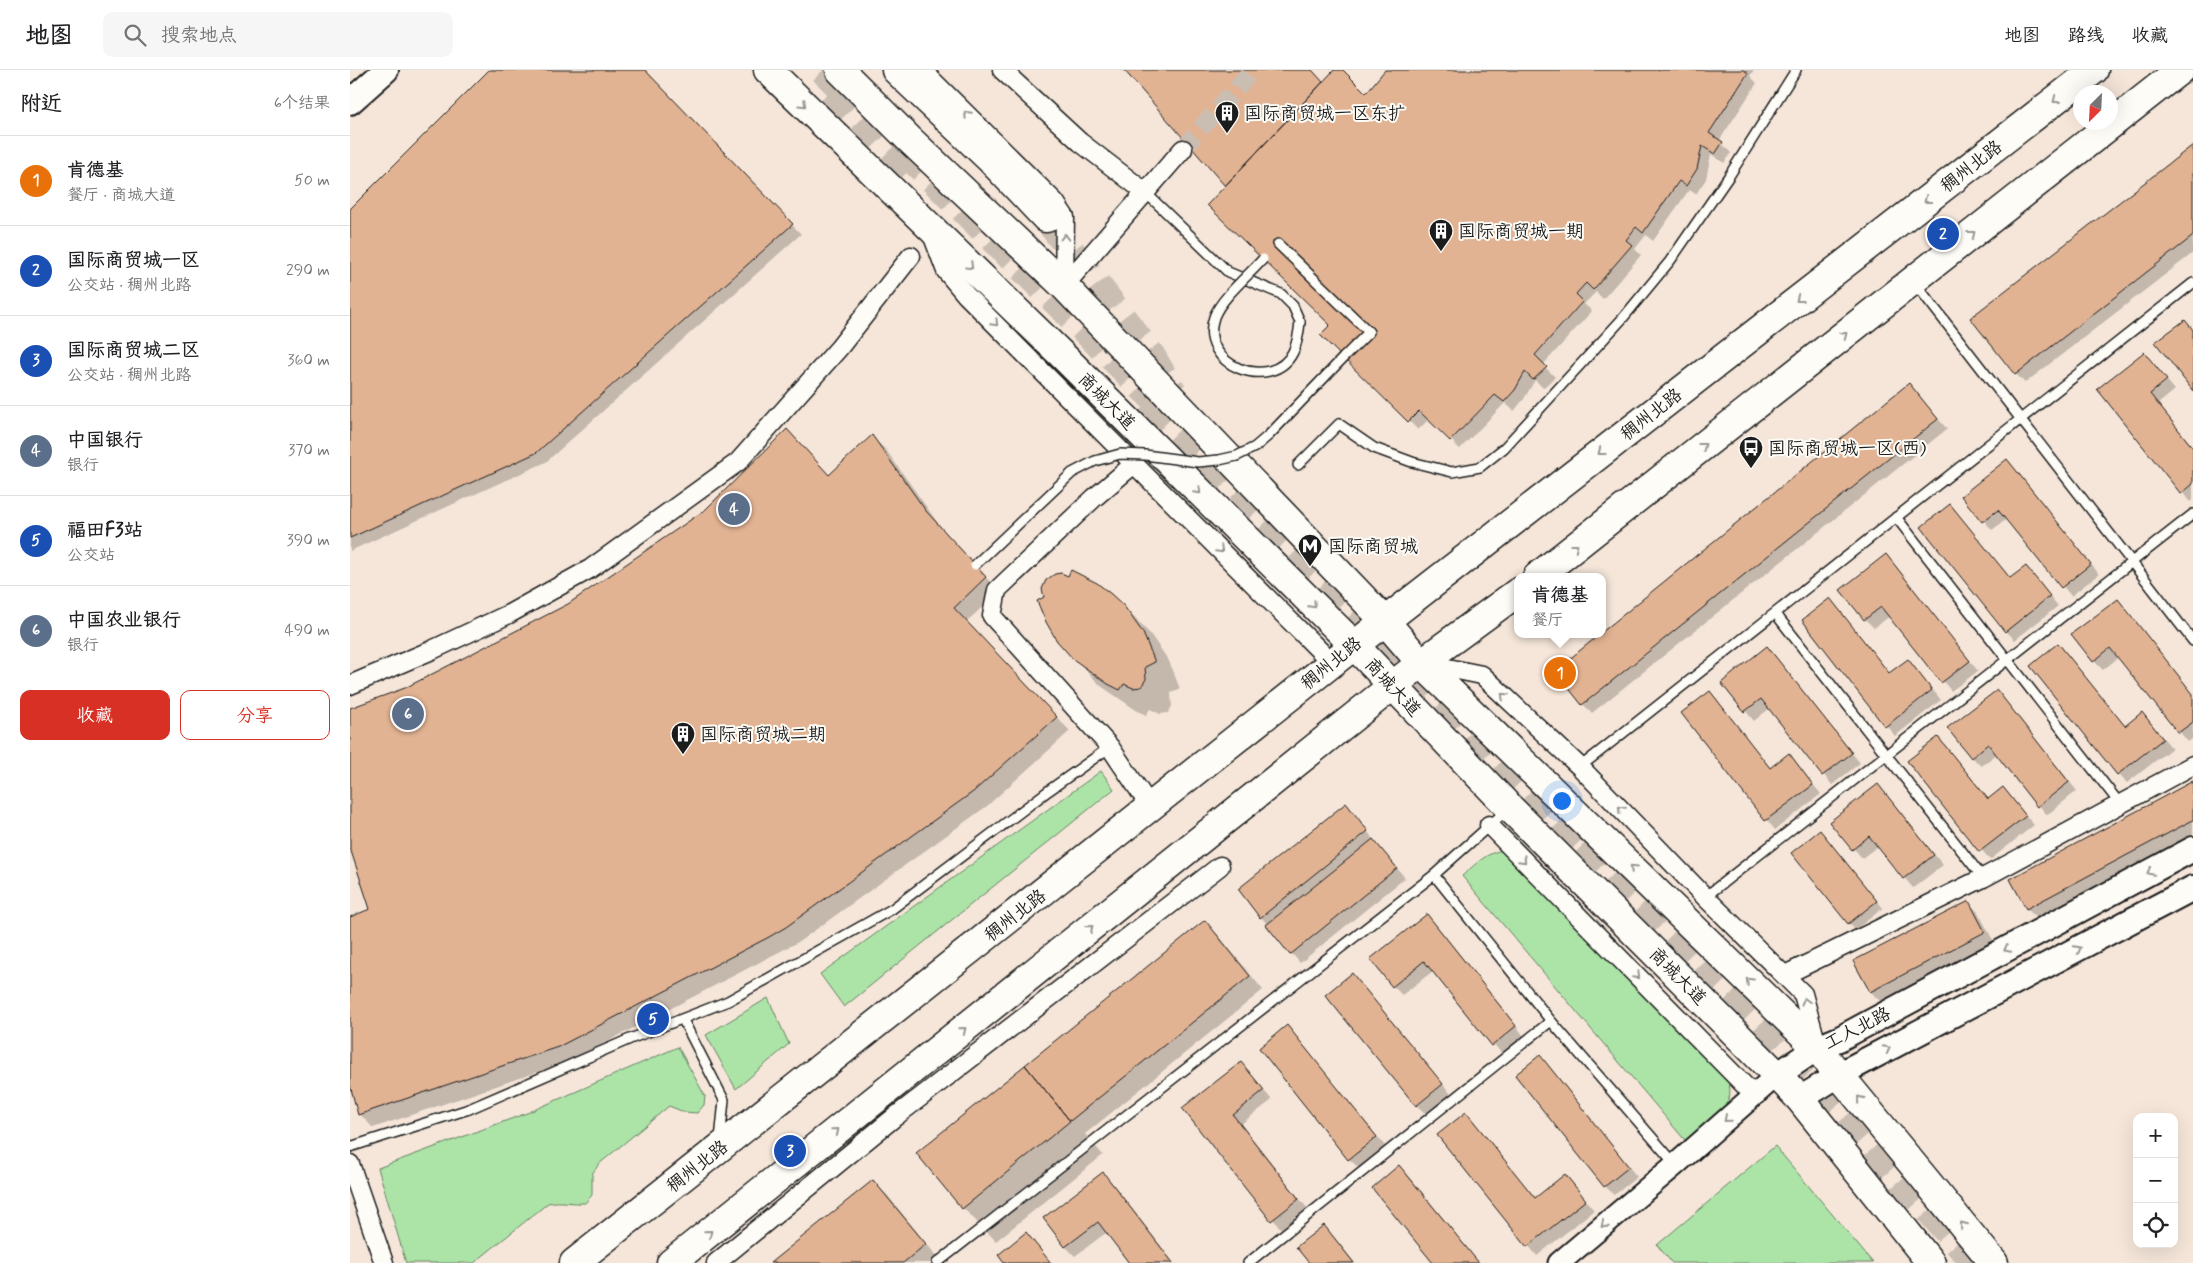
<!DOCTYPE html>
<html lang="zh">
<meta charset="utf-8">
<style>
:root{--surface:#fff;--page:#f6f6f6;--text:#202124;--muted:#757577;--line:#e0e0e0;--accent:#d93025}
body{margin:0;font-family:Mynerve,"LXGW WenKai TC",sans-serif;background:var(--page);color:var(--text)}
.controls{position:absolute;right:15px;bottom:15px;display:grid;overflow:hidden;border-radius:10px;box-shadow:0 5px 20px #0002}
.controls button{width:45px;height:45px;display:grid;place-items:center;padding:0;border:0;border-bottom:1px solid var(--line);background:var(--surface);color:var(--text);font:25px sans-serif}
.compass{position:absolute;left:1723px;top:15px;width:45px;height:45px;border-radius:50%;background:var(--surface);box-shadow:0 5px 20px #0002;rotate:204deg}
.you{position:absolute;left:1211px;top:730px;width:18px;height:18px;margin:-12px;border:4px solid #fff;border-radius:50%;background:#1a73e8;box-shadow:0 0 0 8px #1a73e833}
.badge{display:grid;place-items:center;width:32px;height:32px;border-radius:50%;background:var(--accent);color:#fff;font-size:16px;font-weight:700}
.pin{position:absolute;translate:-50% -50%;border:2px solid #fff;box-shadow:0 1px 5px #0006}
.popup{position:absolute;left:1164px;top:503px;width:92px;height:65px;box-sizing:border-box;display:grid;place-content:center;border-radius:10px;background:var(--surface);filter:drop-shadow(0 1px 4px #0005);font-size:16px;white-space:nowrap;color:var(--muted)}
.popup b{font-size:19px;color:var(--text)}
.popup::after{content:'';position:absolute;left:50%;top:100%;margin-left:-10px;border:10px solid transparent;border-top-color:var(--surface)}
.list{margin:0;padding:0;list-style:none}
h2{display:flex;justify-content:space-between;align-items:center;height:65px;margin:0;padding:0 20px;font-size:21px}
h2 small{font-size:16px;font-weight:400;color:var(--muted)}
.list li{display:grid;grid-template-columns:32px 1fr auto;gap:15px;align-items:center;box-sizing:border-box;height:90px;padding:0 20px;border-top:1px solid var(--line)}
.list b{display:block;font-size:19px;white-space:nowrap}
.list p{margin:0;font-size:16px;white-space:nowrap;color:var(--muted)}
.list em{font-size:16px;font-style:normal;color:var(--muted)}
.actions{display:flex;gap:10px;padding:15px 20px}
.actions a{flex:1;padding:11px 0;border:1px solid var(--accent);border-radius:10px;text-align:center;font-size:18px;color:var(--accent)}
.actions .main{background:var(--accent);color:#fff}
.icon{flex:none;width:28px;height:28px;fill:none;stroke:currentColor;stroke-width:2;stroke-linecap:round;stroke-linejoin:round}
.map{position:relative;flex:none;width:1843px;height:1193px;overflow:hidden}
header{display:flex;align-items:center;gap:30px;box-sizing:border-box;height:70px;padding:0 25px;background:var(--surface);border-bottom:1px solid var(--line)}
header strong{font-size:24px}
nav{display:flex;gap:28px;margin-inline-start:auto;font-size:18px}
.search{width:350px;height:45px;background:var(--page);display:flex;align-items:center;gap:12px;box-sizing:border-box;padding:0 18px;border-radius:10px;color:var(--muted);font-size:19px}
main{display:flex}
aside{flex:1;background:var(--surface)}
.map>svg:first-child{display:block}
.green{fill:#ace4a7;stroke:#648062}
.shadow{fill:#0003}
.building{fill:#e2b393;stroke:#1c1c1c}
.lines{fill:none;stroke-linecap:round;stroke-linejoin:round}
.minor-tunnel{stroke:#cabeb3;stroke-width:18;stroke-dasharray:18 9;stroke-linecap:butt}
.trunk-tunnel{stroke:#cabeb3;stroke-width:28;stroke-dasharray:28 14;stroke-linecap:butt}
.service-casing{stroke:#1c1c1c;stroke-width:12}
.minor-casing{stroke:#1c1c1c;stroke-width:21}
.tertiary-casing{stroke:#1c1c1c;stroke-width:25}
.secondary-casing{stroke:#1c1c1c;stroke-width:28}
.primary-casing{stroke:#1c1c1c;stroke-width:31}
.trunk-casing{stroke:#1c1c1c;stroke-width:31}
.service{stroke:#fdfcf7;stroke-width:9}
.minor{stroke:#fdfcf7;stroke-width:18}
.tertiary{stroke:#fdfcf7;stroke-width:21}
.secondary{stroke:#fdfcf7;stroke-width:24}
.primary{stroke:#fdfcf7;stroke-width:28}
.trunk{stroke:#fdfcf7;stroke-width:28}
.service-bridge-casing{stroke:#1c1c1c;stroke-width:12;stroke-linecap:butt}
.service-bridge{stroke:#fdfcf7;stroke-width:9}
.oneway{stroke:#989794}
.labels{text-anchor:middle;stroke-width:4;stroke-linejoin:round;paint-order:stroke}
.poi-label{font-size:18px;fill:#1c1c1c;stroke:#fdfcf7;text-anchor:start}
.street-label{font-size:18px;fill:#1c1c1c;stroke:#fdfcf7}
</style>
<header>
<strong>地图</strong>
<div class="search"><svg class="icon" aria-label="search" viewBox="0 0 24 24"><circle cx="10" cy="10" r="6"/><path d="M15 15l6 6"/></svg>搜索地点</div>
<nav><a>地图</a><a>路线</a><a>收藏</a></nav>
</header>
<main>
<aside>
<h2>附近<small>6个结果</small></h2>
<ul class="list">
<li><span class="badge" style="background:#e8710a">1</span><div><b>肯德基</b><p>餐厅 · 商城大道</p></div><em>50 m</em></li>
<li><span class="badge" style="background:#1a4fb4">2</span><div><b>国际商贸城一区</b><p>公交站 · 稠州北路</p></div><em>290 m</em></li>
<li><span class="badge" style="background:#1a4fb4">3</span><div><b>国际商贸城二区</b><p>公交站 · 稠州北路</p></div><em>360 m</em></li>
<li><span class="badge" style="background:#5c6f8a">4</span><div><b>中国银行</b><p>银行</p></div><em>370 m</em></li>
<li><span class="badge" style="background:#1a4fb4">5</span><div><b>福田F3站</b><p>公交站</p></div><em>390 m</em></li>
<li><span class="badge" style="background:#5c6f8a">6</span><div><b>中国农业银行</b><p>银行</p></div><em>490 m</em></li>
</ul>
<div class="actions"><a class="main">收藏</a><a>分享</a></div>
</aside>
<div class="map">
<svg width="1843" height="1193" viewBox="0 0 1843 1193">
<rect width="100%" height="100%" fill="#f5e6d9"/>
<filter id="ink" filterUnits="userSpaceOnUse"><feTurbulence type="fractalNoise" baseFrequency=".02" numOctaves="2"/><feDisplacementMap in="SourceGraphic" scale="10" xChannelSelector="R" yChannelSelector="G"/><feConvolveMatrix kernelMatrix="1 2 1 2 8 2 1 2 1" color-interpolation-filters="sRGB"/></filter>
<g filter="url(#ink)">
<path class="green" d="M751,701l13,18 -270,218 -24,-33z
M1158,780l220,230c10,29 -21,47 -39,65l-227,-269c14,-12 26,-26 46,-26z
M418,928l21,46 -53,45 -30,-54z
M328,977l27,49 -1,9 -7,8 -13,-1 -15,-6 -70,58 -7,10v21l-7,8c-13,1 -24,-3 -37,0l-74,60h-68l-28,-95 149,-55z
M1425,1076l98,117h-201l-15,-18z"/>
<path class="shadow" d="M141,0h153l157,164 -255,228 -196,89v-340z
M775,0h186l12,13 13,-13h6l24,25 21,-25h367l-4,6 7,7 -38,58 12,12 -7,10 -13,-9 -5,25 -10,15 -7,-4 -36,51 -7,-6 -11,14 6,6 -38,44 -7,-7 -12,12 8,7 -49,54 12,12 -12,11 -8,-8 -11,19 -10,12 -9,-8 -45,46 -31,-30 -11,11 -96,-95 10,-10 -106,-139z
M1843,76v107l-168,130 -9,-9z
M1794,283l31,37 -17,14 35,43v53l-2,2 -92,-113z
M1559,315l38,44 -355,284 -9,-9 19,-70z
M522,367l14,13 54,76 59,66 -33,30 104,109 -83,75 -187,135 -228,119 -199,68 -13,-14 -10,-30v-165l22,-9 -22,-66v-134l55,-21 425,-213z
M1666,400l83,104 -28,22 -64,-77 -15,11 -29,-34z
M1536,486l92,115 -27,20 -61,-75 -16,12 -9,-9z
M1676,497l32,39 -43,34 -9,-9 5,-52z
M1480,530l60,74 18,-14 33,40 -46,36 -92,-115z
M1767,530l76,94v44l-5,4 -69,-85 -16,13 -9,-9z
M773,536l27,28 19,27 11,28 -9,4 1,13 -4,7 -8,1 -10,-5 -4,6 -10,-5 -35,-24 -27,-28z
M1708,575l68,82 16,-13 30,34 -45,35 -9,-9z
M1417,578l93,115 -28,22 -62,-77 -16,13 -32,-38z
M1647,621l80,100 -30,24 -50,-61 -16,12 -9,-9z
M1360,623l61,76 18,-14 32,39 -46,36 -92,-117z
M1588,668l51,62 14,-11 31,36 -44,35 -81,-99z
M1843,712v52l-156,84 -10,-9 -16,-30z
M1528,715l65,80 -30,23 -35,-42 -16,12 -31,-36z
M996,735l59,73 -105,85 -39,-46z
M1476,769l57,69 -28,22 -6,-7z
M1619,833l9,9 16,30 -114,59 -9,-9 -16,-30z
M855,852l14,14 44,54 -178,144 18,21 -107,86 -33,-33z
M1086,855l88,111 -22,18 -69,-83 -31,24 -9,-9z
M1002,905l99,119 -25,20 -10,-9z
M937,957l98,119 -26,22 -10,-9z
M891,994l31,36 -31,24 66,84 -26,21 -97,-120z
M1199,996l88,111 -23,18 -9,-9z
M1116,1044l70,85 29,-23 29,34 -57,46 -98,-120z
M1049,1097l10,9 70,87h-45z
M753,1104l9,9 62,80h-43l-24,-31 -32,24 -9,-9 -21,-28z
M523,1111l14,14 52,64 -5,4h-162z
M974,1157l9,9 22,27h-45z"/>
<path class="building" d="M139,0h156l148,154 -257,229 -186,85v-329z
M774,0h188l11,12 -98,104z
M984,0h9l23,23 19,-23h359l4,3 -39,60 14,9 -8,12 -13,-8 -5,23 -11,17 -7,-5 -36,52 -7,-6 -10,13 6,5 -39,45 -7,-7 -10,11 7,7 -48,54 12,12 -14,13 -8,-8 -10,18 -11,12 -9,-7 -45,46 -31,-30 -11,11 -88,-87 10,-10 -123,-120z
M1843,75v91l-178,139 -45,-57z
M1835,250l8,10v61l-38,-49z
M1794,282l23,28 -17,14 43,54v36l-12,10 -84,-105z
M1559,313l29,36 -356,286 -27,-34 45,-37h2v-2z
M437,359l42,46 43,-40 54,76 60,66 -32,31 103,109 -84,75 -187,135 -17,10 -211,110 -200,68 -8,-30v-168l20,-8 -20,-61v-140l55,-20 163,-84 137,-94z
M1657,389l84,105 -30,24 -63,-78 -16,12 -21,-26z
M1600,434l60,74 16,-12 24,30 -45,36 -84,-105z
M1536,484l84,107 -29,22 -60,-76 -17,13 -24,-30z
M721,500l26,13 14,11 13,12 19,27 12,29 -10,5 1,12 -5,8 -8,1 -9,-4 -4,6 -12,-6 -35,-25 -16,-18 -11,-19 -9,-21 7,-4 -2,-8 4,-9 9,-6 6,-1 7,3z
M1480,528l59,75 19,-14 24,31 -47,37 -83,-107z
M1768,529l75,95v28l-15,11 -68,-85 -17,14 -22,-28z
M1708,573l67,83 17,-14 21,27 -46,36 -87,-109z
M1417,576l85,107 -30,23 -61,-77 -17,13 -23,-29z
M1647,620l72,92 -32,25 -49,-63 -17,14 -24,-30z
M1360,621l60,77 19,-15 24,32 -48,36 -84,-108z
M1588,667l50,62 15,-12 23,29 -47,36 -72,-91z
M1843,711v39l-167,89 -16,-30z
M1528,714l56,71 -31,24 -34,-43 -17,14 -23,-28z
M996,733l22,28 -108,87 -22,-29z
M1470,760l57,71 -29,23 -57,-71z
M1023,769l24,29 -107,87 -24,-30z
M1619,831l16,31 -115,60 -17,-31z
M1077,844l89,112 -24,20 -68,-85 -32,26 -22,-28z
M855,850l45,56 -180,145 -45,-56z
M1002,903l91,111 -27,22 -91,-111z
M937,955l90,112 -29,23 -89,-112z
M1190,985l89,112 -25,20 -89,-112z
M891,992l23,28 -31,25 66,84 -28,22 -89,-113z
M675,995l45,56 -108,88 -46,-56z
M1116,1042l69,86 30,-24 21,26 -59,47 -90,-112z
M1049,1095l80,98h-46l-61,-75z
M753,1102l70,91h-44l-31,-41 -33,25 -22,-29z
M523,1110l53,64 -23,19h-133z
M974,1155l30,38h-45l-13,-16z
M676,1162l25,31h-47l-6,-8z"/>
<g class="lines">
<path class="minor-tunnel" d="M833,79l69,-79"/>
<path class="trunk-tunnel" d="M473,0l30,30
M478,23l82,84
M553,80l266,264
M696,148l105,137 22,37
M793,337l89,88 362,369
M1236,772l170,172 219,249"/>
<defs>
<path id="service" d="M795,122l83,80 53,22 12,12 7,16
M928,174l91,88 -26,26
M1565,213l278,358
M948,395l41,-41 35,24 38,14 40,10 28,-5 24,-19 119,-130 47,-57 59,-85 67,-106
M1546,447l224,287
M1425,543l208,265
M1230,697l613,-484
M1084,805l117,146 124,143
M1355,827l488,-383
M333,950l41,80 -4,40
M0,1077l119,-38 161,-70 98,-38 164,-92 156,-118 62,-44
M587,1193l497,-388 74,-66
M898,1193l303,-242"/>
<path id="minor" d="M572,0l133,132 10,15 -1,69
M652,0l78,72 65,50
M582,164l14,37 20,24 366,368
M714,216l119,-137
M784,394l-40,34 -97,92 -5,26 118,131 41,61
M1073,593l59,12 98,92 125,130 98,97 14,51
M0,615l82,-35 77,-36 81,-45 148,-107 101,-114 72,-92
M1139,755l265,270
M1435,905l198,-97 210,-113
M0,1094l34,99
M366,1193l180,-147 324,-250"/>
<path id="tertiary" d="M1209,1193l116,-98 102,-90"/>
<path id="secondary" d="M0,32l36,-32
M1427,1005l40,-27 22,-9 354,-190
M1450,1029l40,-25 353,-186"/>
<path id="primary" d="M418,0l294,285 292,290 155,162 268,268 23,24 131,164
M490,0l69,69 155,147 321,335 36,42 396,385 177,215
M1187,507l643,-507
M224,1193l811,-642 709,-551
M321,1193l750,-600 97,-71"/>
<path id="trunk" d="M546,0l95,90 55,58"/>
</defs>
<use href="#service" class="service-casing"/>
<use href="#minor" class="minor-casing"/>
<use href="#tertiary" class="tertiary-casing"/>
<use href="#secondary" class="secondary-casing"/>
<use href="#primary" class="primary-casing"/>
<use href="#trunk" class="trunk-casing"/>
<use href="#service" class="service"/>
<use href="#minor" class="minor"/>
<use href="#tertiary" class="tertiary"/>
<use href="#secondary" class="secondary"/>
<use href="#primary" class="primary"/>
<use href="#trunk" class="trunk"/>
<defs>
<path id="service-bridge" d="M913,189c-14,16 -42,39 -49,58 -17,50 59,76 79,35 5,-10 6,-20 7,-30
M625,495l97,-92 23,-12 25,-7 25,1 53,7 21,-2 18,-4 18,-9 14,-12 74,-77"/>
</defs>
<use href="#service-bridge" class="service-bridge-casing"/>
<use href="#service-bridge" class="service-bridge"/>
</g>
<defs><path id="oneway-chevron" d="M-2-3.5L2.5 0L-2 3.5" fill="none" stroke-width="1.6" stroke-linecap="round" stroke-linejoin="round" transform="scale(1.25)"/></defs>
<g class="oneway">
<use href="#oneway-chevron" transform="translate(1706 30) rotate(142)"/>
<use href="#oneway-chevron" transform="translate(453 34) rotate(44)"/>
<use href="#oneway-chevron" transform="translate(617 44) rotate(-135)"/>
<use href="#oneway-chevron" transform="translate(1577 130) rotate(142)"/>
<use href="#oneway-chevron" transform="translate(1622 164) rotate(-38)"/>
<use href="#oneway-chevron" transform="translate(715 167) rotate(-89)"/>
<use href="#oneway-chevron" transform="translate(620 196) rotate(44)"/>
<use href="#oneway-chevron" transform="translate(1449 229) rotate(142)"/>
<use href="#oneway-chevron" transform="translate(645 253) rotate(45)"/>
<use href="#oneway-chevron" transform="translate(1494 265) rotate(-38)"/>
<use href="#oneway-chevron" transform="translate(1353 376) rotate(-38)"/>
<use href="#oneway-chevron" transform="translate(1251 382) rotate(142)"/>
<use href="#oneway-chevron" transform="translate(848 421) rotate(45)"/>
<use href="#oneway-chevron" transform="translate(1225 477) rotate(-38)"/>
<use href="#oneway-chevron" transform="translate(870 480) rotate(45)"/>
<use href="#oneway-chevron" transform="translate(963 535) rotate(45)"/>
<use href="#oneway-chevron" transform="translate(1154 626) rotate(-137)"/>
<use href="#oneway-chevron" transform="translate(1271 739) rotate(-134)"/>
<use href="#oneway-chevron" transform="translate(1173 790) rotate(46)"/>
<use href="#oneway-chevron" transform="translate(1283 798) rotate(-136)"/>
<use href="#oneway-chevron" transform="translate(1800 802) rotate(152)"/>
<use href="#oneway-chevron" transform="translate(740 858) rotate(-39)"/>
<use href="#oneway-chevron" transform="translate(1657 879) rotate(152)"/>
<use href="#oneway-chevron" transform="translate(1728 879) rotate(-28)"/>
<use href="#oneway-chevron" transform="translate(1287 906) rotate(46)"/>
<use href="#oneway-chevron" transform="translate(1399 911) rotate(-136)"/>
<use href="#oneway-chevron" transform="translate(1455 931) rotate(-106)"/>
<use href="#oneway-chevron" transform="translate(613 960) rotate(-39)"/>
<use href="#oneway-chevron" transform="translate(1537 979) rotate(-28)"/>
<use href="#oneway-chevron" transform="translate(1510 1029) rotate(-129)"/>
<use href="#oneway-chevron" transform="translate(1377 1049) rotate(139)"/>
<use href="#oneway-chevron" transform="translate(486 1061) rotate(-39)"/>
<use href="#oneway-chevron" transform="translate(1254 1155) rotate(140)"/>
<use href="#oneway-chevron" transform="translate(1613 1155) rotate(-129)"/>
<use href="#oneway-chevron" transform="translate(359 1163) rotate(-39)"/>
</g>
</g>
<defs>
<symbol id="building-pin" viewBox="-11 -11 22 30"><path d="M0 17L-7.5 6A9.5 9.5 0 1 1 7.5 6Z" fill="#1c1c1c" stroke="#fdfcf7"/><path d="M-4-6H4V6H1V3H-1V6H-4ZM-2.5-4.3h1.7v1.8h-1.7ZM.8-4.3h1.7v1.8H.8ZM-2.5-1h1.7V.8h-1.7ZM.8-1h1.7V.8H.8Z" fill="#fff"/></symbol>
<symbol id="bus-pin" viewBox="-11 -11 22 30"><path d="M0 17L-7.5 6A9.5 9.5 0 1 1 7.5 6Z" fill="#1c1c1c" stroke="#fdfcf7"/><path d="M-5-6H5V4H4V6H2V4H-2V6H-4V4H-5ZM-3.5-4V0h7V-4ZM-3.5 1.2v1.5H-2V1.2ZM2 1.2v1.5H3.5V1.2Z" fill="#fff"/></symbol>
<symbol id="metro-pin" viewBox="-11 -11 22 30"><path d="M0 17L-7.5 6A9.5 9.5 0 1 1 7.5 6Z" fill="#1c1c1c" stroke="#fdfcf7"/><path d="M-5.5 5V-5H-3L0 0L3-5H5.5V5H3V-.5L0 4L-3-.5V5Z" fill="#fff"/></symbol>
</defs>
<g fill-rule="evenodd">
<use href="#building-pin" x="863" y="29" width="28" height="38"/>
<use href="#building-pin" x="1077" y="147" width="28" height="38"/>
<use href="#bus-pin" x="1387" y="364" width="28" height="38"/>
<use href="#metro-pin" x="946" y="462" width="28" height="38"/>
<use href="#building-pin" x="319" y="650" width="28" height="38"/>
</g>
<g class="labels">
<g class="poi-label">
<text x="894" y="49">国际商贸城一区东扩</text>
<text x="1108" y="167">国际商贸城一期</text>
<text x="1418" y="384">国际商贸城一区(西)</text>
<text x="978" y="482">国际商贸城</text>
<text x="350" y="670">国际商贸城二期</text>
</g>
<g class="street-label">
<text transform="translate(1621 96) rotate(-38)" y="6">稠州北路</text>
<text transform="translate(757 331) rotate(45)" y="6">商城大道</text>
<text transform="translate(1301 344) rotate(-38)" y="6">稠州北路</text>
<text transform="translate(981 593) rotate(-39)" y="6">稠州北路</text>
<text transform="translate(1043 617) rotate(47)" y="6">商城大道</text>
<text transform="translate(665 845) rotate(-38)" y="6">稠州北路</text>
<text transform="translate(1328 906) rotate(45)" y="6">商城大道</text>
<text transform="translate(1507 958) rotate(-27)" y="6">工人北路</text>
<text transform="translate(347 1096) rotate(-38)" y="6">稠州北路</text>
</g>
</g>
</svg>
<div class="controls">
<button>+</button>
<button>−</button>
<button><svg class="icon" aria-label="locate" viewBox="0 0 24 24"><circle cx="12" cy="12" r="6"/><path d="M12 2v4M12 18v4M2 12h4M18 12h4"/></svg></button>
</div>
<svg class="compass" viewBox="-18 -18 36 36"><path d="M0-13l5 13h-10z" fill="#e53935"/><path d="M0 13l5-13h-10z" fill="#757577"/></svg>
<div class="you"></div>
<div class="pin badge" style="left:1210px;top:603px;background:#e8710a">1</div>
<div class="popup"><b>肯德基</b>餐厅</div>
<div class="pin badge" style="left:1593px;top:164px;background:#1a4fb4">2</div>
<div class="pin badge" style="left:440px;top:1081px;background:#1a4fb4">3</div>
<div class="pin badge" style="left:384px;top:439px;background:#5c6f8a">4</div>
<div class="pin badge" style="left:303px;top:949px;background:#1a4fb4">5</div>
<div class="pin badge" style="left:58px;top:644px;background:#5c6f8a">6</div>
</div>
</main>
